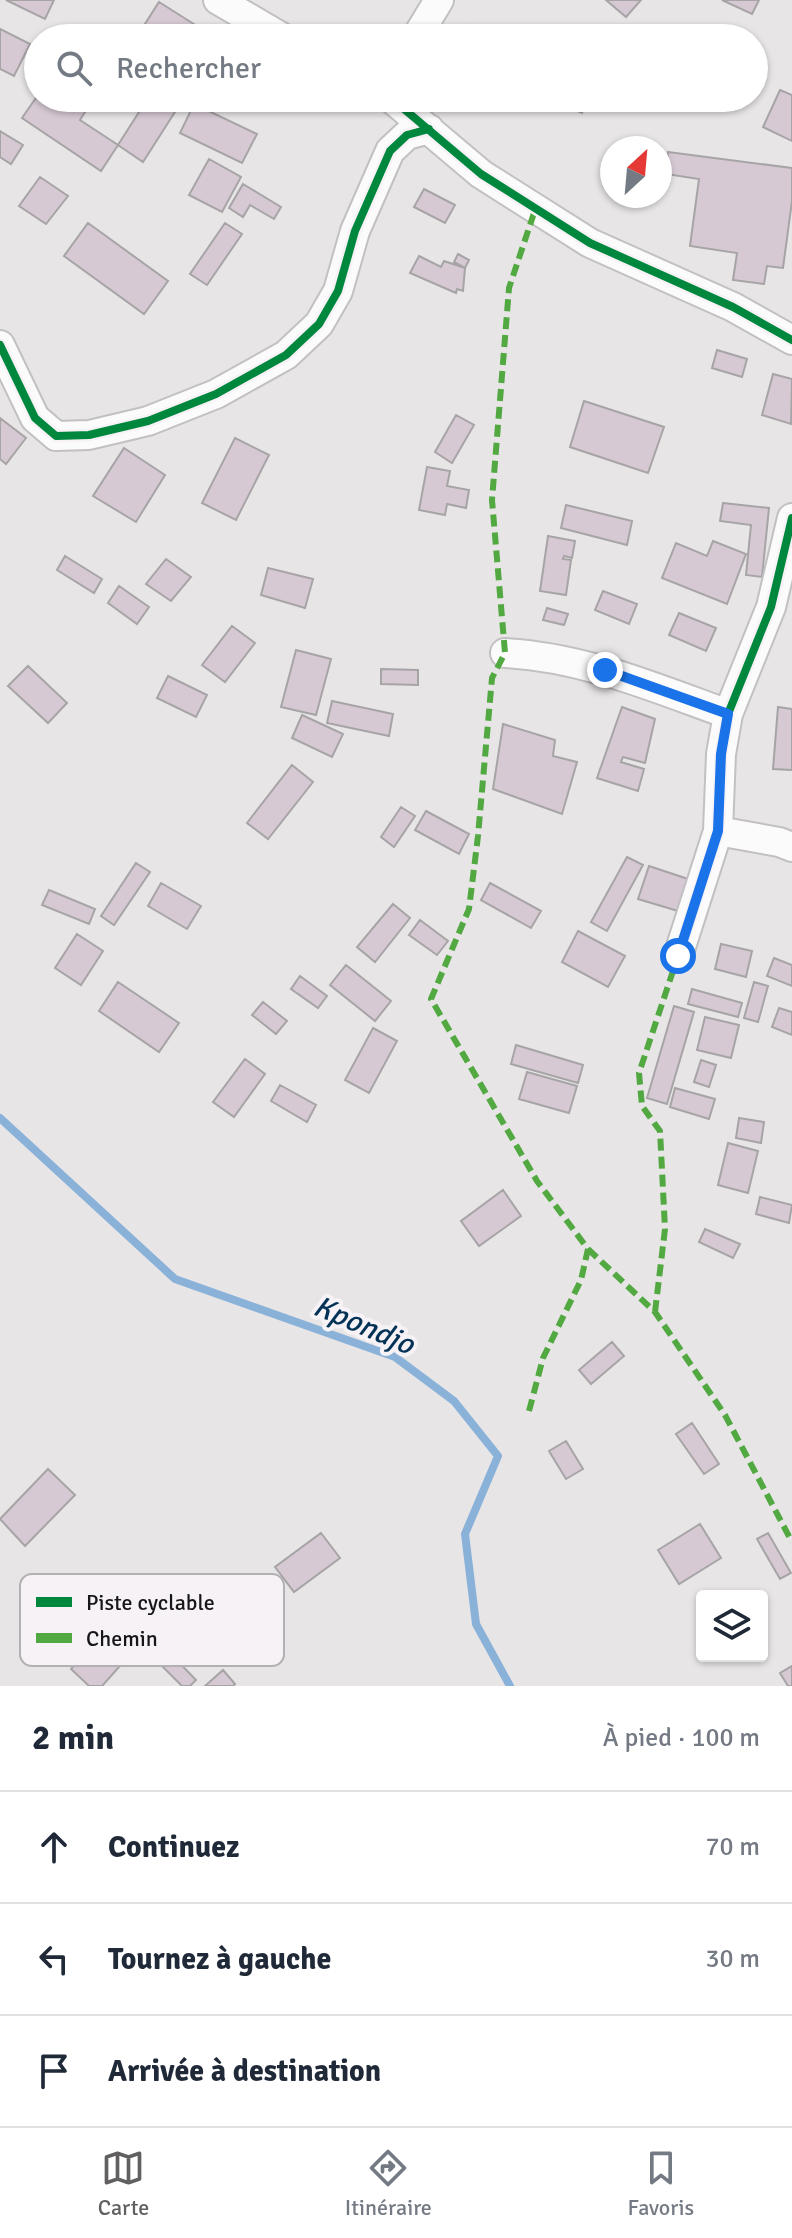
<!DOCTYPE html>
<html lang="fr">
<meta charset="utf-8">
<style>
:root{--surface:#fff;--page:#f2f2f3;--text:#1f2937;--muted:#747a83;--line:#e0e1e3;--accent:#615f60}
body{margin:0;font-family:Signika,sans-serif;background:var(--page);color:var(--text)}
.controls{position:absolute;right:24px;bottom:24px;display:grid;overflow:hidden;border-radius:8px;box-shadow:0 2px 6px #0004}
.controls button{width:72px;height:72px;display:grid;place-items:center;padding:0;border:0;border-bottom:2px solid var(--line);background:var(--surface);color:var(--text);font:40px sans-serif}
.compass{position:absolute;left:600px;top:136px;width:72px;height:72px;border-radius:50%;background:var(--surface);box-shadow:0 2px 6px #0004;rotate:26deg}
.stop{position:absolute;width:24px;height:24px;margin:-18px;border:6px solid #1a73e8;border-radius:50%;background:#fff}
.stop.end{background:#1a73e8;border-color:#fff;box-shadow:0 2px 8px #0008}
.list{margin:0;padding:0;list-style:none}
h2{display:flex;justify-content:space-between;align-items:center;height:104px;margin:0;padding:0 32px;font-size:34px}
h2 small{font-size:26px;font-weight:400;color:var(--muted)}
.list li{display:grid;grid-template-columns:52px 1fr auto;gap:24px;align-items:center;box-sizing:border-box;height:112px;padding:0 32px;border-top:2px solid var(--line)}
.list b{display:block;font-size:30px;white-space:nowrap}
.list em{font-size:26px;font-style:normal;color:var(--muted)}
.icon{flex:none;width:44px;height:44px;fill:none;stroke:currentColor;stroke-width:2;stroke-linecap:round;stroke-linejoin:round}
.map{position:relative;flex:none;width:792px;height:1686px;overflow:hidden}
.search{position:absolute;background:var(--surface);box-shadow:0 2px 6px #0004;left:24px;right:24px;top:24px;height:88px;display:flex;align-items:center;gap:20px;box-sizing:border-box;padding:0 28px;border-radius:44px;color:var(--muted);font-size:30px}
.sheet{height:440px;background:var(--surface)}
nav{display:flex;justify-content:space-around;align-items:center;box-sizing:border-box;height:112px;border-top:2px solid var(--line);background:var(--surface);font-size:22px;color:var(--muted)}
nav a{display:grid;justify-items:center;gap:4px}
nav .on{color:var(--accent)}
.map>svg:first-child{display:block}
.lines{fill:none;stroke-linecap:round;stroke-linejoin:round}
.stream{stroke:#8ab2d9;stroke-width:8}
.building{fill:#d6c9d4;stroke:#a7a4a6;stroke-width:2}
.minor-casing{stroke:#c2c0c2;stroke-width:32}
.minor{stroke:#fcfbfb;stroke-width:28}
.quiet{stroke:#52a942;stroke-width:6;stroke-dasharray:12 6;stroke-linecap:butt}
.cycleway-casing{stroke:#f6f2f6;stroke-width:13}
.cycleway{stroke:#00873e;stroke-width:8}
.route{stroke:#1a73e8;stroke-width:10}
.labels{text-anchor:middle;stroke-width:8;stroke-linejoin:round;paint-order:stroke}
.water-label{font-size:30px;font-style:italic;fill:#043256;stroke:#f6f2f6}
.key{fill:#f6f2f6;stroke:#b3b0b3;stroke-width:2}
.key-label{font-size:22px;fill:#181718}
</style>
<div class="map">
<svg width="792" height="1686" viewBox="0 0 792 1686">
<rect width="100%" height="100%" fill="#e8e5e7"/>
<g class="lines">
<path class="stream" d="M0,1118l175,161 220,78 59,44 44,55 -33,78 11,90 34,62"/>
</g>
<path class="building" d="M6,0h48l-9,19z
M606,0h35l-15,17z
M722,0h37l-7,14z
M159,2l49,31 -3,5h-69z
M470,25l24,13h-31z
M0,29l30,15 -16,32 -14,-7z
M780,90l12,5v46l-29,-14z
M38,95v3h23l4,3 2,-3h27l-14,22 38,25 -17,26 -79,-53z
M148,98h22l10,6 -37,58 -25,-17z
M547,98h41l-6,15z
M194,104l63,30 -15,29 -62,-30z
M0,131l23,14 -12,19 -11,-7z
M668,152l124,16v33l-9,67 -16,-2 -3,18 -31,-4 4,-27 -47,-7 9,-67 -33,-5z
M209,159l32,18 -19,35 -33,-17z
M40,177l28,19 -22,28 -27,-18z
M243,184l38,23 -7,12 -24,-14 -7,12 -14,-9z
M424,189l31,16 -10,18 -31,-16z
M88,223l80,58 -24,33 -80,-58z
M225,223l17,11 -35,51 -17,-11z
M458,254l11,6 -4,8 -11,-6z
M419,256l22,11 3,-6 21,7 -2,23 -6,-2 -1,4 -46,-20z
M717,350l30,9 -5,18 -30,-9z
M773,374l19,5 -1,45 -29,-9z
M584,401l80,26 -16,46 -78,-26z
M456,415l18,10 -22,38 -17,-11z
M0,418l26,20 -20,26 -6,-5z
M235,438l34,17 -33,65 -34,-17z
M124,448l41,27 -29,47 -43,-26z
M427,467l23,4 -3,15 22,4 -3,18 -19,-4 -2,11 -26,-5z
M723,503l46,5 -7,69 -16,-2 5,-50 -31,-4z
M566,505l66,16 -5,24 -66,-17z
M548,536l27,5 -3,17 -8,-2 -1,3 8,1 -5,35 -26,-4z
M713,541l33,13 -19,50 -65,-26 14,-35 31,13z
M65,556l37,23 -8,14 -37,-23z
M166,559l25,18 -20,24 -25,-17z
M268,568l45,11 -8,29 -44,-13z
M119,586l30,21 -12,17 -29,-21z
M603,591l34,13 -8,20 -34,-14z
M547,608l21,6 -4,11 -21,-5z
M679,613l37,15 -10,23 -37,-16z
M232,626l23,17 -30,39 -23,-17z
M296,650l35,9 -15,56 -35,-8z
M28,666l39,37 -19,20 -40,-37z
M381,669l37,1v15l-37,-1z
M168,676l39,19 -11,22 -39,-19z
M332,701l61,13 -4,22 -62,-13z
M622,707l33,12 -10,44 -22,-6 -2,5 23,7 -6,22 -41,-13z
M778,707l14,2v61l-19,-1z
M302,715l41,19 -11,23 -40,-19z
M503,724l52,16 -2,16 24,6 -15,52 -69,-25z
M292,765l21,17 -45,57 -21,-16z
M401,807l14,9 -21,31 -13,-10z
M426,811l43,23 -10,20 -44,-24z
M627,857l16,8 -36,66 -16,-9z
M136,863l14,9 -36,53 -13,-9z
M649,866l39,13 -10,32 -40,-12z
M161,883l40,23 -14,23 -39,-23z
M490,883l51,28 -10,17 -50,-28z
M49,890l46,19 -6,15 -47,-19z
M393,904l17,14 -35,44 -18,-15z
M420,920l28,21 -11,14 -28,-20z
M578,931l47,25 -17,31 -46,-25z
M77,934l26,17 -22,34 -26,-17z
M721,944l31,7 -6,26 -31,-8z
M774,958l18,7v21l-25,-10z
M346,965l45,36 -16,20 -45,-36z
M300,976l27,20 -9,12 -27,-19z
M118,982l61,41 -20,29 -60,-41z
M754,982l14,4 -10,36 -14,-4z
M692,989l50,14 -4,14 -50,-13z
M263,1002l24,19 -11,13 -24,-19z
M674,1006l20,6 -27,92 -20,-6z
M779,1008l13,4v23l-20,-8z
M705,1017l34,8 -8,33 -34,-8z
M373,1028l24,13 -28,52 -24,-13z
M516,1045l67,20 -5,18 -67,-19z
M245,1059l20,15 -31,43 -21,-15z
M701,1060l15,5 -7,22 -15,-5z
M527,1072l50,14 -8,27 -50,-14z
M280,1085l36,20 -9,17 -36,-21z
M675,1088l40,11 -6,20 -39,-12z
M739,1118l25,4 -3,21 -25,-5z
M728,1143l30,8 -10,42 -30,-8z
M503,1190l18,26 -42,30 -18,-25z
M760,1197l32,8 -3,18 -33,-9z
M705,1229l35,15 -7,14 -34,-16z
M612,1342l12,14 -33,28 -12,-14z
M692,1423l27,41 -15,10 -28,-40z
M566,1441l17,28 -17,10 -17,-28z
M48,1469l27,26 -50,51 -25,-27z
M700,1524l21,34 -42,26 -21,-34z
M321,1533l19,25 -46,34 -19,-25z
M768,1533l23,40 -11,6 -23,-40z
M94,1644l25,23 -17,19h-13l-18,-17z
M166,1649l30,31 -6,6h-8l-27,-27z
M792,1666v20h-4l-8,-13z
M223,1670l12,14 -2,2h-28z"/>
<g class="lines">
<defs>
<path id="minor" d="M218,0l65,38
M416,38l23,-38
M391,98l90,76 109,69 143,64 59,33
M0,345l35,73 21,18 33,-1 59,-14 68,-27 70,-39 33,-31 19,-33 17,-60 35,-80 17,-16 22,-6
M505,653c79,4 150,35 223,61
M718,831l61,11 13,5
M678,956l40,-125 3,-77 7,-40 43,-107 21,-89"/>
</defs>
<use href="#minor" class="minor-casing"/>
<use href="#minor" class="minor"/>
<path class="quiet" d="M588,1249l67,63 70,103 67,127
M655,1312l10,-83 -5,-98 -18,-25 -3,-33 39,-117
M529,1411l14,-53 38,-78 7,-31 -51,-68 -106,-182 38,-90 9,-73 14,-158 13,-25 -13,-153 17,-212 26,-78"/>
<defs>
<path id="cycleway" d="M391,98l90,76 109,69 143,64 59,33
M0,345l35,73 21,18 33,-1 59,-14 68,-27 70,-39 33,-31 19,-33 17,-60 35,-80 17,-16 22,-6
M678,956l40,-125 3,-77 7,-40 43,-107 21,-89"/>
</defs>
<use href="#cycleway" class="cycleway-casing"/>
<use href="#cycleway" class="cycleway"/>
</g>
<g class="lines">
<path class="route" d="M605,670l123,44 -7,40 -3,77 -40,125"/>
</g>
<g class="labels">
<g class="water-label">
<text transform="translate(364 1325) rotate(23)" y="10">Kpondjo</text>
</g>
</g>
<rect x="20" y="1574" width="264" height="92" rx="12" class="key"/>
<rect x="36" y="1597" width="36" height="10" fill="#00873e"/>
<rect x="36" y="1633" width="36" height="10" fill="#52a942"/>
<g class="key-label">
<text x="86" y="1610">Piste cyclable</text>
<text x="86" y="1646">Chemin</text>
</g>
</svg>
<div class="controls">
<button><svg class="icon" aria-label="layers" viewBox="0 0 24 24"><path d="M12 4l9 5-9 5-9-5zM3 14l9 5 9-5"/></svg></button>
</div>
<svg class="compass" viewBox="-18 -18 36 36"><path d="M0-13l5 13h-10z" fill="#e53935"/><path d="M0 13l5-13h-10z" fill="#747a83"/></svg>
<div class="stop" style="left:678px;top:956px"></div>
<div class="stop end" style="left:605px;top:670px"></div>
<div class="search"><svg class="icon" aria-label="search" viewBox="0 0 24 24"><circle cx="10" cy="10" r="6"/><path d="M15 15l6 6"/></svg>Rechercher</div>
</div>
<section class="sheet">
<h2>2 min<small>À pied · 100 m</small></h2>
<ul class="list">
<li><svg class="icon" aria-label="ahead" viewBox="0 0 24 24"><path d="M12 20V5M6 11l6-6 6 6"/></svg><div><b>Continuez</b></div><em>70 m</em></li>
<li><svg class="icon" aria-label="left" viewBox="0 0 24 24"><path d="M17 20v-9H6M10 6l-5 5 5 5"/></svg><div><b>Tournez à gauche</b></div><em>30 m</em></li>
<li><svg class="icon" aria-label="arrive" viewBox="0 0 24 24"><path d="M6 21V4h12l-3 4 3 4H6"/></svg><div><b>Arrivée à destination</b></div></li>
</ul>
</section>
<nav>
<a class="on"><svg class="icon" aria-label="map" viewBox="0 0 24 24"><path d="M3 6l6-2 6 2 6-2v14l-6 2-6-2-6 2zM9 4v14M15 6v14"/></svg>Carte</a>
<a><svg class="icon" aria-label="directions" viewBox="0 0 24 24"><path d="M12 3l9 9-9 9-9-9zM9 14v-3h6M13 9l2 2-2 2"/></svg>Itinéraire</a>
<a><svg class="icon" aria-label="saved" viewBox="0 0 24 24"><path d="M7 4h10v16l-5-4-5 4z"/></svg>Favoris</a>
</nav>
